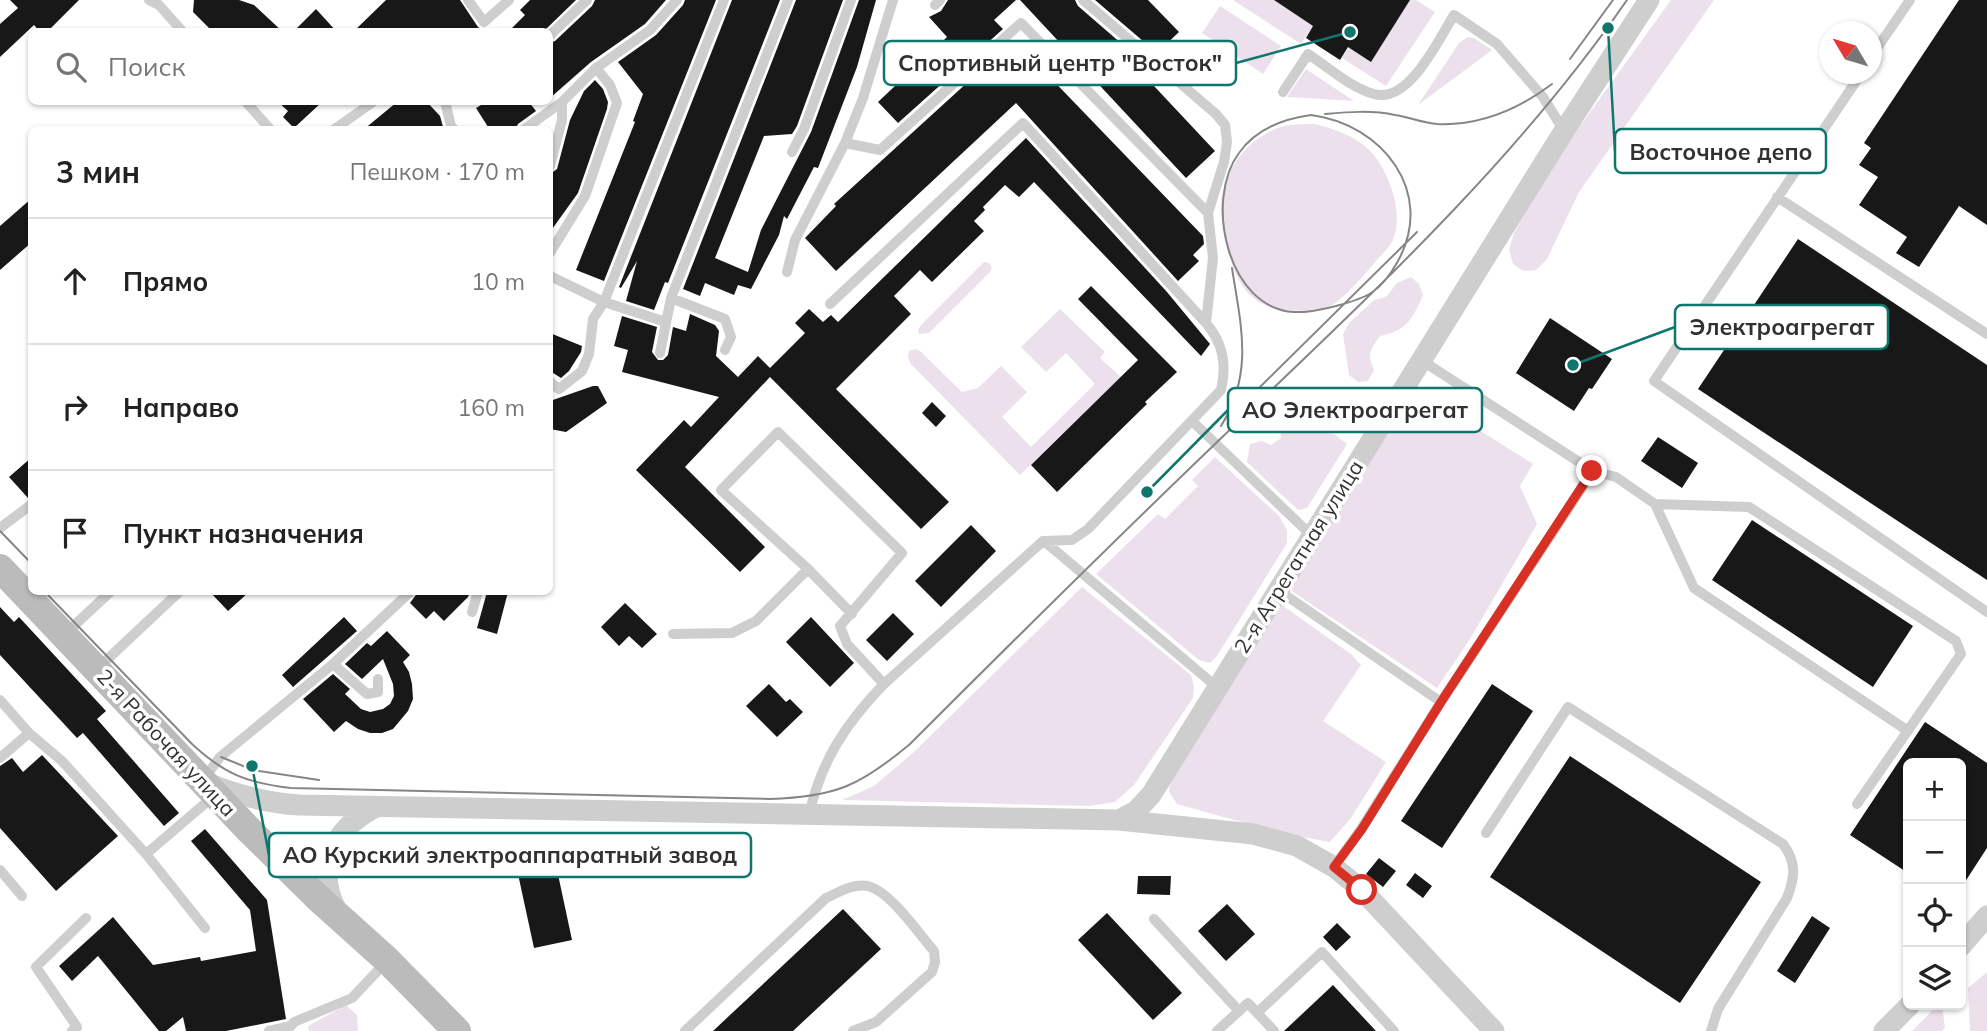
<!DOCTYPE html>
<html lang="ru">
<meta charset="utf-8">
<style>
:root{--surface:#fff;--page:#f2f2f2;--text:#222;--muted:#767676;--line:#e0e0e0}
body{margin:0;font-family:Mulish,sans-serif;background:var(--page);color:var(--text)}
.controls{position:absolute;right:21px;bottom:21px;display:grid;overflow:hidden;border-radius:10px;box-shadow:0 2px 5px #0004}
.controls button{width:63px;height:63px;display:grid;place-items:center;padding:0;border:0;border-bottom:2px solid var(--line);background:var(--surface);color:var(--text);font:35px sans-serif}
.compass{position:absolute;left:1819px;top:21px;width:63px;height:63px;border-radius:50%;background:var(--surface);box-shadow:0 2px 5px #0004;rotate:308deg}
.stop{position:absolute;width:21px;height:21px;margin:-16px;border:5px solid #d93025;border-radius:50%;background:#fff}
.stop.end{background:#d93025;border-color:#fff;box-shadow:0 2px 7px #0008}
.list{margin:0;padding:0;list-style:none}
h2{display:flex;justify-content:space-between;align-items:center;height:91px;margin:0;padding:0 28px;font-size:30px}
h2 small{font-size:23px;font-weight:400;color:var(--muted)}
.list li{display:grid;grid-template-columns:46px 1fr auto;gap:21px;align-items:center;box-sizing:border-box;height:126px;padding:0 28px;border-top:2px solid var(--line)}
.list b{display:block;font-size:26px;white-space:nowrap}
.list em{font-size:23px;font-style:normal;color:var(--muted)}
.icon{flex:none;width:38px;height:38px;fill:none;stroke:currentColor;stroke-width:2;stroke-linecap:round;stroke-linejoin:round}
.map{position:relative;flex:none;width:1987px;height:1031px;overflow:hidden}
.search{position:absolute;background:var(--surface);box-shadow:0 2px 5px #0004;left:28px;top:28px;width:525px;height:77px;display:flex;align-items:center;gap:18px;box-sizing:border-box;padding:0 24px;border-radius:10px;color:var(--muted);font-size:26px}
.panel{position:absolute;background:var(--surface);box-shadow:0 2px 5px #0004;left:28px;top:126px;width:525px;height:469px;border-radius:10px}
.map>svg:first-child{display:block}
.green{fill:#ede0ed}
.building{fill:#181818}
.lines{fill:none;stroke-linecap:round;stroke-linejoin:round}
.lane{stroke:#cecece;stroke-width:10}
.street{stroke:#cecece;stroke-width:21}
.secondary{stroke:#bbb;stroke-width:28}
.tram{stroke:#868686;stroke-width:2}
.route{stroke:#d93025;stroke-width:9}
.labels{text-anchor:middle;stroke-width:7;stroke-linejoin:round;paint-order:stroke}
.street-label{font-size:21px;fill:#313131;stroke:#fff}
.leader{fill:none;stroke:#0f766e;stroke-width:2.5}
.callout-dot{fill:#0f766e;stroke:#fff;stroke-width:2.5}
.callout{fill:#fff;stroke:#0f766e;stroke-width:2.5}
.callout-label{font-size:23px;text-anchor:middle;font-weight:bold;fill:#313131}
</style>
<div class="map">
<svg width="1987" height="1031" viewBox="0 0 1987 1031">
<rect width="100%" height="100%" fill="#fff"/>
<path class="green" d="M1233,0h41l39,26 -12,18z
M1410,0h6l19,12 -49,74 -44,-28 7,-11 22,14z
M1671,0h43l-135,192 -32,67 -11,11 -13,1 -10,-7 -4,-14 5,-17 38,-68z
M1220,6l61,40 -18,28 -61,-41z
M1468,37l6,1 18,12 -74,55 41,-62z
M1306,69l48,32 -67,-4z
M1315,124c19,5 38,11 53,25 22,20 42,77 18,101 -13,14 -37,44 -52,54 -9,5 -21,6 -31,6 -51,4 -67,-24 -77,-68 -2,-12 -6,-26 -5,-37 2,-37 31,-73 68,-80 8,-1 18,-1 26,-1z
M984,262l5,1 3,4 -2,5 -61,61 -10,1 -1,-4 3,-5z
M1411,277l8,7 4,11c-10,23 -16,36 -43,41 -10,13 -13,19 -6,34l-6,11 -10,1 -9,-7 -6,-41 6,-11 25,-23 12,-3 11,-14z
M1060,309l45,43 -5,6 21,19 -101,98 -110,-112 -2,-6 1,-6 7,-2 5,3 41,40 16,-4 23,-22 26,26 -25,25 29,30 64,-63 -29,-31 -20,19 -25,-25z
M1422,394l111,70 -13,22 17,38 -67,115 -33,49 -144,-96 -2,-8 116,-188z
M1296,416l16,15 22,3 13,10 -40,64 -9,2 -51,-48 3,-18 12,-3 9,4 10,-7 -2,-10 6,-8z
M1215,457l64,59 8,14v13l-70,113 -7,7 -11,-3 -103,-86 62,-60 7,5 33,-33 -6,-6z
M1082,587l109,88 3,11 -1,12 -59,87 -19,17 -26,4 -247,-6 32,-14 41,-35z
M1279,603l72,51 10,11 -38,56 63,41 -35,56 -21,24 -45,-8 -108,-30 -8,-12 1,-13z
M1987,972v59h-17l-2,-43z
M346,1005l11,10 1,16h-49l-1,-5z
M1938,1005h4l3,23 -3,3h-30z"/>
<path class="building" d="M10,0h69l-32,32h-7l-6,-7 -34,32v-33l18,-16z
M194,0h45l15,5 29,27 -71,-1 -19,-19z
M386,0h74l18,27 7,5h-132z
M530,0h46l-33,32h-35l17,-17 -5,-5z
M595,0h71l-21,24 -54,38 -41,36v-55l5,-2 37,-35z
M685,0h31l-112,281 -28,-11 59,-148 -2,-1 10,-27 -25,-32 38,-27 27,-30z
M732,0h48l-112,283 -3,-1 -11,28 -28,-9 11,-40 -16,27 -2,-1z
M796,0h47l-46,126 -5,8 -28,2 -49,122 33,14 13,-42 50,-98 48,-132h17l-19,67 -39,101 -4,-1 -27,52 -3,-3 -5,19 -28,54 -13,-4 -4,10 -29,-12 -5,13 -17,-7z
M948,0h68l-22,20 9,9 -105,94 -20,-21 69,-65 -18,-20 12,-6z
M1020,0h55l3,6 67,58 -6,6 76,81 -29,27z
M1095,0h53l31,32 -22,21z
M1274,0h136l-39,62 -23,-15 -8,13 -34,-22 7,-12z
M1959,0h28v225l-28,-19 -40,61 -23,-14 11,-16 -48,-32 19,-28 -19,-12 12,-17 -7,-5z
M316,9l21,23h-44z
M1014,40l189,196 1,8 -11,11 6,6 -21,20 -162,-178 -180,168 -31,-33 31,-32 -2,-2z
M595,80l8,9 5,13 -1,7 -29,84 -28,39v-58l7,-5 13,-49 14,-29z
M278,102h44l-28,26 -11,-11 5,-6z
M397,102h30l13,14 4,14h-81z
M486,102h43l7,9 -18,13 -3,6h-25l-14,-22z
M1026,138l141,154 43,52 -9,12 -167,-174 -15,15 -14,-12 -22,22 2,3 -11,11 10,10 -52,51 -12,-12 -26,26 17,18 -75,75 113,113 -28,27 -151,-152 -85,90 80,80 -25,25 -104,-102 48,-50 7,7 28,-30 -97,-25 6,-22 -14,-4 8,-30 35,11 -5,25 6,8h5l5,-5 5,-28 13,4 4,-17 25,11 4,6 -3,25 22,21 20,-21 12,12 35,-35 -10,-10 14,-14 14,13 8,-7 7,7z
M32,198v44l-32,28v-44z
M1798,239l189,126v215l-289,-191z
M1091,286l86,86 -32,30 2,2 -90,88 -26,-27 107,-105 -60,-61z
M1550,318l62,41 -20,30 -3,-1 -15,23 -58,-38z
M550,333l32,13 -1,6 -12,19 -8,7 -11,-7z
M593,386h5l9,17 -41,29 -16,-3v-28z
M932,402l14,14 -10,11 -14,-14z
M1658,437l40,26 -16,25 -41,-27z
M32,457v39l-4,2 -19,-21z
M1752,520l161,106 -40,61 -161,-107z
M971,525l25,26 -55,56 -26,-26z
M210,592h39l-21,19z
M418,592h52l-2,5 -24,24 -10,-10 -8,8 -16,-16z
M487,592h21l-11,42 -20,-6z
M625,603l32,31 -15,14 -13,-12 -10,10 -18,-19z
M0,607l14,15 5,-5 87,94 -9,8 82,94 -15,13 -81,-93 -6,5 -77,-83z
M893,613l21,21 -27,27 -21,-21z
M344,617l13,14 -64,56 -11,-12z
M811,617l43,46 -24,24 -44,-45z
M387,631l23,24 -7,7 6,10 3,12 1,15 -5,12 -15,18 -11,4h-12l-12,-4 -12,-8 -12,11 -31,-33 30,-25 17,15 -5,5 16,15 9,3 13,-3 7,-5 4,-8 -1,-12 -10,-25 -21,20 -17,-15 22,-21 4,3z
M769,684l17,18 4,-3 13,13 -26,25 -31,-31z
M1492,684l41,27 -91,137 -41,-27z
M1925,722l62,41v85l-26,40v-125h-53v110l-58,-38z
M42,755l76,81 -62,55 -56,-63v-62l12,-8 11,14z
M1570,756l191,126 -81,121 -190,-126z
M205,829l62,71 19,119 -60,12h-40l-3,-14 -17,14h-7l-61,-75 -26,25 -13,-15 54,-49 40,48 47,-8 1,4 55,-10 -6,-41 -59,-69z
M1379,858l17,13 -13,16 -17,-13z
M556,865l16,75 -38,8 -16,-74z
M1415,873l17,13 -9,12 -17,-13z
M1138,876h33l-1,19 -33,-1z
M1227,904l28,30 -29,27 -28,-30z
M843,909l38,40 -88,82h-80z
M1107,913l75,80 -29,27 -75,-80z
M1812,916l18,12 -35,55 -18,-12z
M1337,923l14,14 -15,14 -13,-14z
M1333,985l43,46h-92z"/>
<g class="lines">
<path class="lane" d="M149,0l10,5 24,27
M468,0l16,22 25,-22
M893,0l-30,98 -18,45 35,7 141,-127 187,190
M1083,0l133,114 9,11 2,17 -3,20 -16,51 5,45 -7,65
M935,5l5,-5
M550,35l37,-35
M1871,57l39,-57
M1861,74l-207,307 333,231
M1283,92l25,-38c20,13 43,34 66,40 35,10 64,-54 80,-79l43,29 46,53 21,34
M246,102l25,28
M445,102l6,24 4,4
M333,130l40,-28
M523,130l39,-28 34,-34 54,-38 27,-30
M792,152l12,-23 47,-129
M550,166l12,-46v-18
M1777,197l210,137
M550,253l35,-57 32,-93 -7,-18 -14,-17
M787,272l8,-32 50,-97
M550,276l54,26 62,20
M671,298l54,21 6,18 -6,13
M660,353l11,-55 117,-298
M550,382l9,7 23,-18 7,-17 4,-35 11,-17 120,-302
M1192,421l120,115
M1593,471l23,6 39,27 94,3 207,134 5,13 -104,150
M1655,504l39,84 214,143
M0,528l32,-24
M1044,541l174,147
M1278,590l163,112
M472,612l6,-20
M852,614l-44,-45 -87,-79 57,-58 124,121 -62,73 7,18 37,40
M673,634l59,-1 24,-12 52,-52
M64,635l46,-43
M333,664l34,30 11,-2v-13
M97,669l82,-77
M0,700l29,33 33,28 84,93 59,74
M0,758l29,-25
M204,779l16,-22 113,-93 77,-72
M809,815c12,-54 37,-92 75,-131l159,-143 29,-1 16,-11 133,-139c6,-26 2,-47 -15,-67l-183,-200 -193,181
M1486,833l82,-126 215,137c14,19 12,33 4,54l-69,111 -7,22
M146,854l69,-59
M1334,867l27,-38 80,-127 152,-231 -172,-111
M0,870l22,26
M1154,919l85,92
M1257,1013l65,-61 72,79
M72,1031l5,-4 -41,-60 50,-49
M269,1031l22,-5 3,-4 58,-24 34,-36
M685,1031l141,-133c13,-6 28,-15 42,-12 23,6 50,47 66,65l1,11 -3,10 -56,50 -23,9
M1217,1031l31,-28 26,28"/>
<path class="street" d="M207,783c30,12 59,20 92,22l820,15 134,14 44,12 37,21 28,23 132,141
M1119,820l17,-9 15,-16 413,-664 85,-131
M338,913c-25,-44 -4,-85 38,-106
M1961,946l26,-30
M1884,1031l26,-26"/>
<path class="secondary" d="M0,568l250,263 67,66 70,63 70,71"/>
<path class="tram" d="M1570,59l43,-59
M1325,114c23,-2 47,-4 70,1 14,2 28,8 42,9 42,2 82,-15 115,-40
M1311,115c71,9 125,77 87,146 -6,11 -16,25 -27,32 -9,6 -24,10 -35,13 -13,3 -27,7 -42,6 -67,-4 -90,-112 -55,-159 17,-24 43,-34 72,-38z
M1260,387l157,-155
M1221,426c33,-53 20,-100 11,-158
M0,531l32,33
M45,592l147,152c32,30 55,39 99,44l479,11c65,-2 90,-13 140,-55 108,-108 217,-216 328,-322 138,-132 280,-264 389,-422
M221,757l32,13 66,10"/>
</g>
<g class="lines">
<path class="route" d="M1362,890l-28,-23 28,-38 79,-127 151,-231"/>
</g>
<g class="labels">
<g class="street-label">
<text transform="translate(1299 557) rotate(-58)" y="7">2-я Агрегатная улица</text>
<text transform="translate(166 743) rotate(47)" y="7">2-я Рабочая улица</text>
</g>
</g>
<path class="leader" d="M1350 32L1236 63M1608 28L1615 151M1573 365L1675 327M1147 492L1228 410M252 766L269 855"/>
<g class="callout-dot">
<circle cx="1350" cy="32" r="7"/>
<circle cx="1608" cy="28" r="7"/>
<circle cx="1573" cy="365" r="7"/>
<circle cx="1147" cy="492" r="7"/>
<circle cx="252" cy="766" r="7"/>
</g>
<g class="callout">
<rect x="884" y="41" width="352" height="44" rx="7"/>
<rect x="1615" y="129" width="211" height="44" rx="7"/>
<rect x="1675" y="305" width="213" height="44" rx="7"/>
<rect x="1228" y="388" width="254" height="44" rx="7"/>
<rect x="269" y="833" width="482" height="44" rx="7"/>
</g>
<g class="callout-label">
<text x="1060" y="71">Спортивный центр "Восток"</text>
<text x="1721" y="160">Восточное депо</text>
<text x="1782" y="335">Электроагрегат</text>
<text x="1355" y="418">АО Электроагрегат</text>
<text x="510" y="863">АО Курский электроаппаратный завод</text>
</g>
</svg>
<div class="controls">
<button>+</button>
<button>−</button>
<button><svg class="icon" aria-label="locate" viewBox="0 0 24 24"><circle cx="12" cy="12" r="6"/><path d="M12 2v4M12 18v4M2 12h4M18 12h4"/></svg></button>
<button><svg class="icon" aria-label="layers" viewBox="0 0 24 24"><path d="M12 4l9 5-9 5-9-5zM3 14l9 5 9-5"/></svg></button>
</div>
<svg class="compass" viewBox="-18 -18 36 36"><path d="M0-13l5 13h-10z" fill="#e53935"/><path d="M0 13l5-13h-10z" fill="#767676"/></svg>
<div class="stop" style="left:1362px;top:890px"></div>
<div class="stop end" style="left:1592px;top:471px"></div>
<div class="search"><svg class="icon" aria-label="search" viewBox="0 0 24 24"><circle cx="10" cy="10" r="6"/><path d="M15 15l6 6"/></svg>Поиск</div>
<section class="panel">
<h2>3 мин<small>Пешком · 170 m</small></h2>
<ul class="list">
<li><svg class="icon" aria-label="ahead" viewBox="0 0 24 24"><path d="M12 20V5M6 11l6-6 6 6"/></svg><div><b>Прямо</b></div><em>10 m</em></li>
<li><svg class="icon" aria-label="right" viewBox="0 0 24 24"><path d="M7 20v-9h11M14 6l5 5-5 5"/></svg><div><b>Направо</b></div><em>160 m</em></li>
<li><svg class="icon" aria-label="arrive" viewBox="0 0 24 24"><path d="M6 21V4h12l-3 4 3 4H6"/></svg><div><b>Пункт назначения</b></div></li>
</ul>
</section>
</div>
